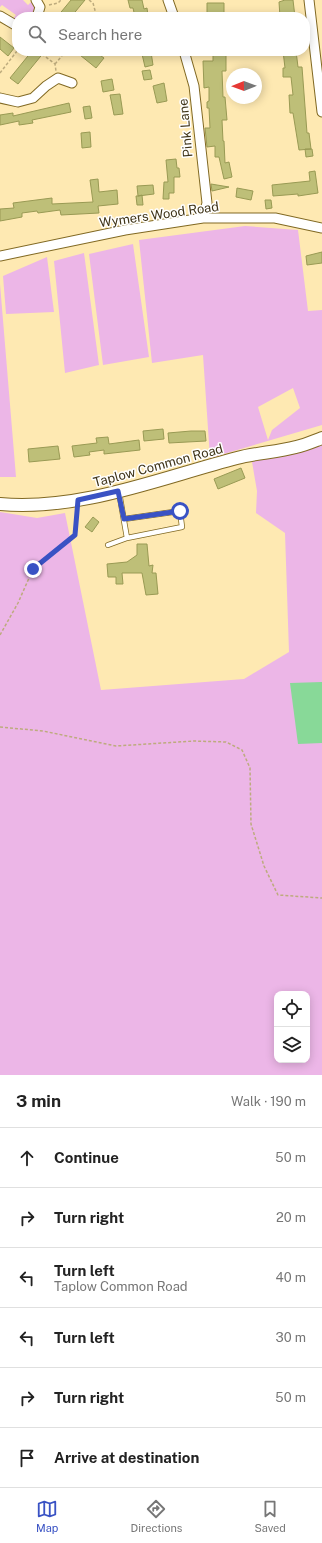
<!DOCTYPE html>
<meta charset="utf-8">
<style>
:root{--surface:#fff;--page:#f6f6f6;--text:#222;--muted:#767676;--line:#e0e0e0;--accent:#3952c4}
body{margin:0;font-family:"Public Sans",sans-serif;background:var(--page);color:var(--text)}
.controls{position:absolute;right:12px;bottom:12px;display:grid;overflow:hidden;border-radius:8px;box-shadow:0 2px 10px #0003}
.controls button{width:36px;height:36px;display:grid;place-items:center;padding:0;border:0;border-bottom:1px solid var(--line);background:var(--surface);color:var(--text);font:20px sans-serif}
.compass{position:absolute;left:226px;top:68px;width:36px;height:36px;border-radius:50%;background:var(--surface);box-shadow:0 2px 10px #0003;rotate:269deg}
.stop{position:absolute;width:12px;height:12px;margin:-9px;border:3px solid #3952c4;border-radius:50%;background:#fff}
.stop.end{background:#3952c4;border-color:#fff;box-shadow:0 1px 4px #0008}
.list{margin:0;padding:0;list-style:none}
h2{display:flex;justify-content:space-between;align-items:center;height:52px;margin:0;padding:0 16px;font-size:17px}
h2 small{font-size:13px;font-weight:400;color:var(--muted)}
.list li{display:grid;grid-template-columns:26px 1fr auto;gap:12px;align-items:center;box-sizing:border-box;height:60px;padding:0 16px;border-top:1px solid var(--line)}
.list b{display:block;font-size:15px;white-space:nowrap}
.list p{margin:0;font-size:13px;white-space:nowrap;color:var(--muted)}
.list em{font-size:13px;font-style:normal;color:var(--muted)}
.icon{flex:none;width:22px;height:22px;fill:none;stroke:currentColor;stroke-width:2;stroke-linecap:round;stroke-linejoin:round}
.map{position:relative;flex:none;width:322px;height:1075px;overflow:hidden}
.search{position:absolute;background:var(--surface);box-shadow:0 2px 10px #0003;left:12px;right:12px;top:12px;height:44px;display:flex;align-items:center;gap:10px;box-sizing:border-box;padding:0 14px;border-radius:16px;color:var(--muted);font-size:15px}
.sheet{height:412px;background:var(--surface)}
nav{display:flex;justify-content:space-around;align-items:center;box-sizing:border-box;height:56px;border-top:1px solid var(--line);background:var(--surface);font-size:11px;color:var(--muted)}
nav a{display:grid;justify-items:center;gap:2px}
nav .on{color:var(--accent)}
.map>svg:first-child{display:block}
.green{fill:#ecb6e7;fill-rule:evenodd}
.water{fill:#88d998}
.building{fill:#bebf78;stroke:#999a54}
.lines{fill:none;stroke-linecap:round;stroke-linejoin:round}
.service-casing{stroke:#816923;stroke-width:6}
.minor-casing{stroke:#816923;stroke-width:11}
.tertiary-casing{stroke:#816923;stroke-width:14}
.path{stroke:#bdab7d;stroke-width:1.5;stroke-dasharray:3 2;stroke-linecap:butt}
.service{stroke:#fff;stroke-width:4.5}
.minor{stroke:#fff;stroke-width:9}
.tertiary{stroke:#fff;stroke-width:12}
.route{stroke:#3952c4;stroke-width:5}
.labels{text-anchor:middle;stroke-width:3;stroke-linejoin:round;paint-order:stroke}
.street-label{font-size:13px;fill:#3f3418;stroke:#fff}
</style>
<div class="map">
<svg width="322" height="1075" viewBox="0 0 322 1075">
<rect width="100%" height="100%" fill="#fee9b2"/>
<path class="green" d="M0,0h23l5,5 3,-3 4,6 -4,9h-14v5l-4,-3 3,-4 -14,-10 -2,2z
M245,226l53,4 10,81 14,-1v115l-112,33 -7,-103 -51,8 -13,-123zM293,388l7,20 -28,22 -4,10 -10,-33z
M133,244l16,113 -46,8 -14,-111z
M84,253l15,112 -34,8 -11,-112z
M47,257l7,55 -48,2 -3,-38z
M0,284l16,193h-16z
M322,440v635h-322v-563l37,6 28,-5 36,177 143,-11 45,-27 -4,-119 -29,-20 1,-22 -5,-29zM277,994h30v66h-30z"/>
<path class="water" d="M322,682v61l-24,1 -8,-61z"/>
<path class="building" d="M71,0h14l-14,17h-14z
M128,0h14l2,9 3,-1 1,8 -13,1 -2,-9h-3z
M285,0h8l2,17h-15l-1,-15z
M207,3h17v14h-11v-3h-6z
M0,37l14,11 -6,8 -8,-7z
M32,51h13l-27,33 -8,-6z
M75,51h19l10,7 -8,10z
M213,51h13v20h-4l1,26h2l2,23h-5l1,21h1l1,22 4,-1 3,15 -8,2 -5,-22h-4v-11l-8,1 -2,-19h5l-1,-20h-2v-6l2,-1v-14l-5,1 -1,-27h10z
M283,51h13l2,16h4l5,66h2l2,16 -12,1 -6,-37h-3l-1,-18h4l-2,-18h-8v-9h2z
M151,52l2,13 -8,2 -3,-13z
M150,70l2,9 -8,1 -2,-9z
M112,79l2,11 -11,2 -2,-11z
M164,83l3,18 -10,2 -4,-17z
M120,94l3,20 -9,1 -4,-20z
M69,103l2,9 -39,8 1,3 -14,2v-4l-19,4v-10l13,-2v3z
M90,106l2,12 -7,1 -2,-12z
M90,132l1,15 -9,1 -1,-15z
M305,149h7l1,7 -7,1z
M176,159l1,9h2l1,9h-6v16h-5v6h-6l1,-17h4l-2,-22z
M315,171l3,22 -20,3v-2l-25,2 -1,-11 38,-4 -1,-9z
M98,179l1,13 18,-2 1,14 -20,2 1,7 -38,2 -1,-5 -22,3 -1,-2 -15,2v4l-22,4v-12l14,-1 -1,-5 39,-5v6l41,-2 -3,-22z
M211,184l18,3 -17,4z
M153,185l1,9 -16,2 4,-1 1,10h-6l-1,-9h2l-1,-10z
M237,188l16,3 -2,9 -15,-3z
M265,200h6l1,8 -6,1z
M322,252v11l-15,2 -1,-9z
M163,429l1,10 -20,2 -1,-10z
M191,431h14l1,10 -37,2 -1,-10z
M108,437l1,7 30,-4 1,10 -36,4v-4l-15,2 1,3 -16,2 -2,-11 25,-3 -1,-5z
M58,446l2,13 -31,3 -1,-13z
M241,468l4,10 -27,11 -4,-10z
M93,517l6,5 -7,10 -7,-5z
M137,544h10l2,22 4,-1 -1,8h4l2,21 -12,1 -4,-22h-20l1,11h-7v-7h-8l-1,-13 20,-2 10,-7z"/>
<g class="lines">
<defs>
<path id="service" d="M119,492l8,46
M108,545l19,-7 55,-11 -2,-16 -56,8"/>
<path id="minor" d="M36,0l4,7 -3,10
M168,0l6,17
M309,0l13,112
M0,16l17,10
M184,51l10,35 13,117 -4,15
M0,98l18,4 15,-4 13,-12 12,-8 14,5
M0,256l125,-26 78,-12h72l47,10"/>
<path id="tertiary" d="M0,504c81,7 160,-26 237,-46 19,-5 40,-6 59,-11 9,-2 18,-6 26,-9"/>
</defs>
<use href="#service" class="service-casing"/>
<use href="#minor" class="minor-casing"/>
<use href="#tertiary" class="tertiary-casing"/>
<path class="path" d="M89,0l4,3 3,11 -2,3
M49,5l9,-2 3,-3
M38,51l17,13 1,7
M55,64l11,-13
M0,73l17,-22
M0,635l18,-32 15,-34 42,-34 2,-25
M0,727l43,4 73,15 78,-5 32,1 16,8 8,18 1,56 13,42 14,29 44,3"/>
<use href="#service" class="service"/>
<use href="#minor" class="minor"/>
<use href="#tertiary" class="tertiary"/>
</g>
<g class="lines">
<path class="route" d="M33,569l42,-34 3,-35 40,-9 6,28 56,-8"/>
</g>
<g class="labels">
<g class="street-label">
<text transform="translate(185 128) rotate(-95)" y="5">Pink Lane</text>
<text transform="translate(159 214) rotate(-8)" y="5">Wymers Wood Road</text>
<text transform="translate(158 465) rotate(-15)" y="5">Taplow Common Road</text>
</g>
</g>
</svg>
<div class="controls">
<button><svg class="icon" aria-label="locate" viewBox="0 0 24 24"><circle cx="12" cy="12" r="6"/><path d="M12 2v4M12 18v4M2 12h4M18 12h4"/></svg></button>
<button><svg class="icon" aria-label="layers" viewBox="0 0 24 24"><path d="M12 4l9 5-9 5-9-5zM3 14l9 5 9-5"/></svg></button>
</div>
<svg class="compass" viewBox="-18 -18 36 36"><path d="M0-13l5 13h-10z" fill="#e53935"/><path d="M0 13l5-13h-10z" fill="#767676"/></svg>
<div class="stop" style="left:180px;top:511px"></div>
<div class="stop end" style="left:33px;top:569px"></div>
<div class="search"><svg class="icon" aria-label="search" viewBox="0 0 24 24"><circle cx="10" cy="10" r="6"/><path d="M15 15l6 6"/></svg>Search here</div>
</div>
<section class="sheet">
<h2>3 min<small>Walk · 190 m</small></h2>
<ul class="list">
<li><svg class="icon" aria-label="ahead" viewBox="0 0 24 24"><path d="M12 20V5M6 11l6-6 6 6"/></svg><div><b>Continue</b></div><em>50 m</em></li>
<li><svg class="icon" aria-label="right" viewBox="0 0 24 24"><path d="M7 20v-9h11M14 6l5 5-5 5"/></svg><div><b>Turn right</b></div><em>20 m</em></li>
<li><svg class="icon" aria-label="left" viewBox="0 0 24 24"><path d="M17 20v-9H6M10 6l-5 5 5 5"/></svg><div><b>Turn left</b><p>Taplow Common Road</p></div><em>40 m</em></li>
<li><svg class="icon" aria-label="left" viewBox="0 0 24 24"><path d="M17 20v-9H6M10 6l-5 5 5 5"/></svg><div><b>Turn left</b></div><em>30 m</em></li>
<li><svg class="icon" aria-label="right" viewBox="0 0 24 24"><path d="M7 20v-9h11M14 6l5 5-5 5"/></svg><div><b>Turn right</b></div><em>50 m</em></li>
<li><svg class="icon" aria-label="arrive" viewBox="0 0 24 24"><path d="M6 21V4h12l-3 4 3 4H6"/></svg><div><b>Arrive at destination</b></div></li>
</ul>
</section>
<nav>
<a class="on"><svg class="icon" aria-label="map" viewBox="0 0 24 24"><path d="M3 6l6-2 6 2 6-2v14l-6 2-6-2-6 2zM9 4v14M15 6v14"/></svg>Map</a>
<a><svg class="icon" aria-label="directions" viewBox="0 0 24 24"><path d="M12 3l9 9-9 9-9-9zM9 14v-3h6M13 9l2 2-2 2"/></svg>Directions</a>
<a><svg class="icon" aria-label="saved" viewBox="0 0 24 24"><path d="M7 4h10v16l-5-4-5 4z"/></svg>Saved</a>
</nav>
